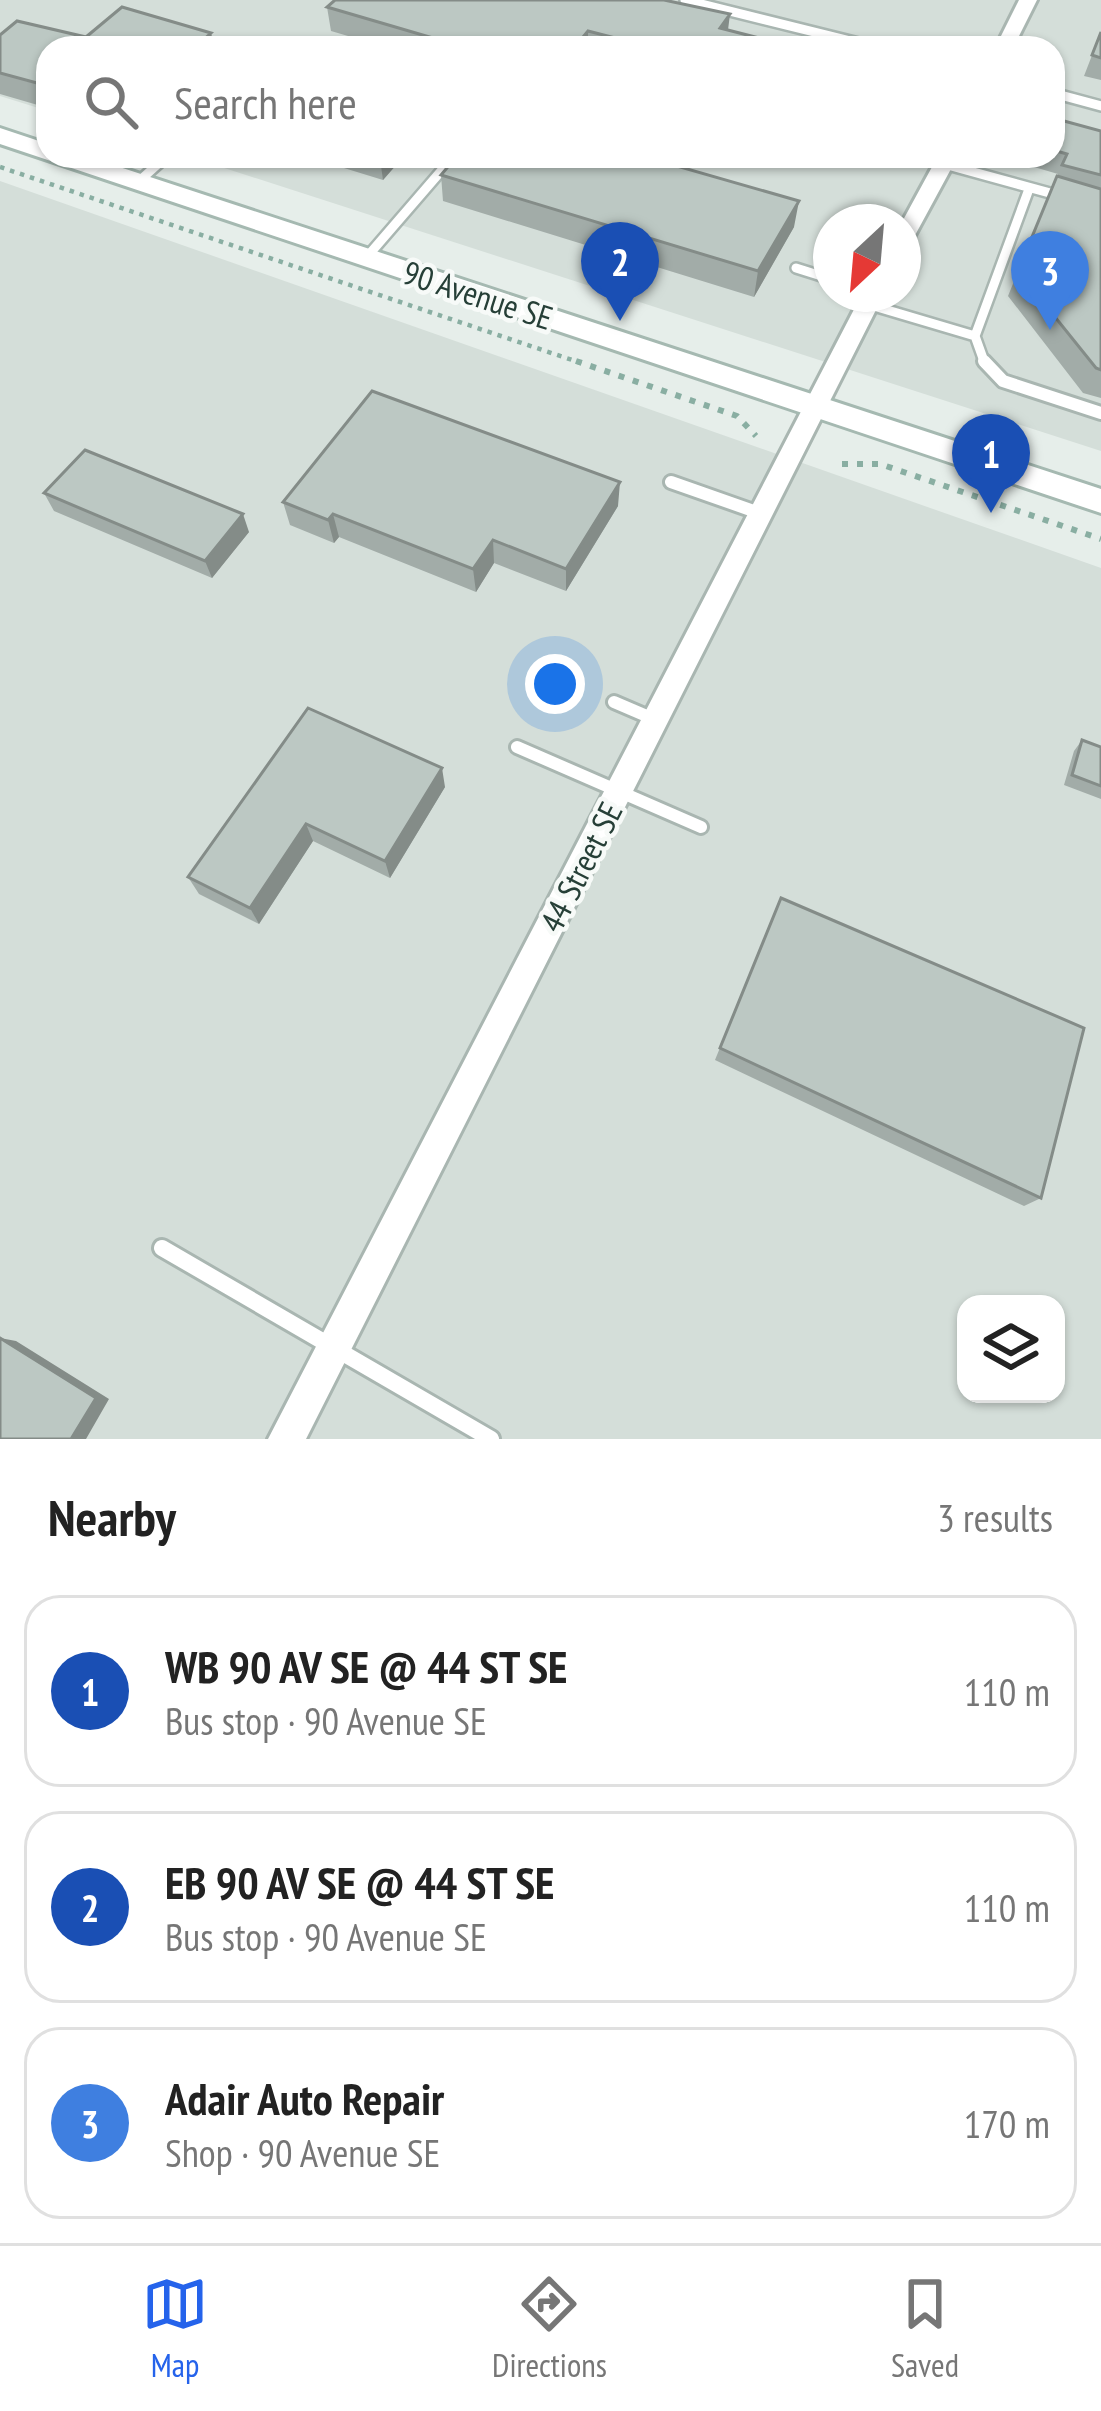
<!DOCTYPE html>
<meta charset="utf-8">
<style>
:root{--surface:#fff;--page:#f6f6f6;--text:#222;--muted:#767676;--line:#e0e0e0;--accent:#2563eb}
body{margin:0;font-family:"PT Sans Narrow",sans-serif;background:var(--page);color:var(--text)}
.controls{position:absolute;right:36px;bottom:36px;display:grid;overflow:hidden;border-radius:24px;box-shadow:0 3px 9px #0004}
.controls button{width:108px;height:108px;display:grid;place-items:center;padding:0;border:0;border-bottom:3px solid var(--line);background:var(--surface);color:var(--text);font:60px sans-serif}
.compass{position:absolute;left:813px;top:204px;width:108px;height:108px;border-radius:50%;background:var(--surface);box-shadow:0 3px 9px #0004;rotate:206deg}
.you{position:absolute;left:555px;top:684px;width:42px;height:42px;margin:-30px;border:9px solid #fff;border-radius:50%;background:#1a73e8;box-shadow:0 0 0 18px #1a73e833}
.badge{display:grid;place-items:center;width:78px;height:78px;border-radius:50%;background:var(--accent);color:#fff;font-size:39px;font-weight:700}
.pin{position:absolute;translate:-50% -99px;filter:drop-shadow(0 3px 6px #0008)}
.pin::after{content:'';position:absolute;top:63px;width:42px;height:36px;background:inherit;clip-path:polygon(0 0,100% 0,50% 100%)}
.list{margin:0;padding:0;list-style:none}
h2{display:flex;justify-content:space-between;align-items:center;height:156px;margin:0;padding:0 48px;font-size:51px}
h2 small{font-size:39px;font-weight:400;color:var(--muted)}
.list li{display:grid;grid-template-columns:78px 1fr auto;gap:36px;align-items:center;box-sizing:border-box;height:192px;margin:0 24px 24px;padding:0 24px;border:3px solid var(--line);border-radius:36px}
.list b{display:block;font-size:45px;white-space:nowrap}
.list p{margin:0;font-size:39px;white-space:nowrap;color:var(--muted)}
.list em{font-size:39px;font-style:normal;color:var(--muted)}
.icon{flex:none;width:66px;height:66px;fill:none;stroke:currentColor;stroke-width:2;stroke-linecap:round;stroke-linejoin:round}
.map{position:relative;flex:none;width:1101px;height:1439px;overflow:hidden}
.search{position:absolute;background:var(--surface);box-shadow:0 3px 9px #0004;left:36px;right:36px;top:36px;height:132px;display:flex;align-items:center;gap:30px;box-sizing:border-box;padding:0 42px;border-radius:36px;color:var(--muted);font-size:45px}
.sheet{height:804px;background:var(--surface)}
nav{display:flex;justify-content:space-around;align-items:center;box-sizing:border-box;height:168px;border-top:3px solid var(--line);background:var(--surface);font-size:33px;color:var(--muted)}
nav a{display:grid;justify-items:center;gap:6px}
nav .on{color:var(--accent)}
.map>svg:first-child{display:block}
.built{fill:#d4ded9;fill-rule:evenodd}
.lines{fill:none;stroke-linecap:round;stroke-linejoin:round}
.lane-far2-casing{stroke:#a9b6b1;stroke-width:14}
.lane-far1-casing{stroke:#a9b6b1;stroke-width:18}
.lane-casing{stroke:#a9b6b1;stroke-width:22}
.street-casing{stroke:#a9b6b1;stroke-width:6}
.secondary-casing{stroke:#a5b9b1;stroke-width:6}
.path-far1{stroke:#89aea2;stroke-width:4.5;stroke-dasharray:4.5 6;stroke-linecap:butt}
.path{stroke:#89aea2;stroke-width:6;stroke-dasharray:6 9;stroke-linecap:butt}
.lane-far2{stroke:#fff;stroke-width:9}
.lane-far1{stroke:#fff;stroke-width:12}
.lane{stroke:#fff;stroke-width:16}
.street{fill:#fff;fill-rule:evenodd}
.secondary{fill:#fff;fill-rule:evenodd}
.wall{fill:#a2aca8}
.shaded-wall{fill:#848c88}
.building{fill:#bcc8c3;stroke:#848c88;stroke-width:3}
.labels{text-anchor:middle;stroke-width:9;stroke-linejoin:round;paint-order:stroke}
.street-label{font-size:33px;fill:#263f37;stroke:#f7faf8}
</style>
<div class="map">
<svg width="1101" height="1439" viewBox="0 0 1101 1439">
<rect width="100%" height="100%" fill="#e6eeea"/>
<path class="built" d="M0,0h1101v451l-914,-295h866v-108h-1005v63l-48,-15zM831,222h72v72h-72z
M0,181l1101,387v871h-1101zM966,1304h90v90h-90z"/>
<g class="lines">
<defs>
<path id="lane-far2" d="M685,0l194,48
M1053,93l48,13
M944,164l157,43
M138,182l29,-26
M366,258l88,-102
M796,268l35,11
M867,304l108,32 10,28
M975,336l54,-147"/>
<path id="lane-far1" d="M984,361l19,20 98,32
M671,482l91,32
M614,702l42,18
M517,747l184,80"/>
<path id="lane" d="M162,1248l329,191"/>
<path id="street" d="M1019,0h18l-24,48h-18z
M938,156h20l-45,83 -10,7 -1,-24z
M862,294h22l-578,1145h-38z"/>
<path id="secondary" d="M0,128l48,16v12h38l1015,333v24l-1101,-369z"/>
</defs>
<use href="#lane-far2" class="lane-far2-casing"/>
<use href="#lane-far1" class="lane-far1-casing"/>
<use href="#lane" class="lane-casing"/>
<use href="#street" class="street-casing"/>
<use href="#secondary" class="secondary-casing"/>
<path class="path-far1" d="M0,167l584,197"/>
<path class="path" d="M576,361l161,55 19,20
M842,464h38l221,75"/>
<use href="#lane-far2" class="lane-far2"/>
<use href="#lane-far1" class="lane-far1"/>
<use href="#lane" class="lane"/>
<use href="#street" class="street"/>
<use href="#secondary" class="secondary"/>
</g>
<path class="wall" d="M327,7l401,23 31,8 -2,10h-368l-58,-17z
M1101,32v48l-17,-4z
M0,35l86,2 -38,11v60l-48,-14z
M1053,118l48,13v267l-18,-5 -75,-97 50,-122 -41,-12 2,-6h34z
M305,156h99l-21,24z
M441,175l353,52 -40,70 -311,-96z
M44,493l205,39 -37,46 -158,-67z
M283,502l335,4 -52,85 -72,-28 -18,29 -137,-55 -5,6 -44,-18z
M308,708l137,79 -55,91 -77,-37 -54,83 -60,-30 -11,-17z
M1082,740l19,7v52l-37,-14 10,-34z
M781,898l260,300 -17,8 -309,-146z"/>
<path class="shaded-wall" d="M730,14l-3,24 -7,-10z
M588,31v17h-14z
M211,33l4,15h-21z
M384,156h20l-21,24 -3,-21z
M799,201l-5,26 -40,70 4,-26z
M620,482l-2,24 -52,85v-22z
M243,514l6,18 -37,46 -7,-17z
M333,514l6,23 -5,6 -6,-23z
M493,540l1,23 -18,29 -3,-23z
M442,768l3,19 -55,91 -5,-17z
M306,824l7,17 -54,83 -9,-16z
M0,1338l16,3 93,58 -23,40h-15z"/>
<path class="building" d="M335,0h329l66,14 -10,14 39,10 -7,10h-98l-66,-17 -14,17h-107l-140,-41z
M122,7l89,26 -17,15h-146v38l-48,-13v-38l17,-14 69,16z
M1101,32v26l-9,-3z
M1053,118l48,13v44l-39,-10 5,-11 -14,-4z
M457,156h185l157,45 -41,70 -317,-96z
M1057,176l44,13v181l-5,-2 -78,-97z
M372,391l248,91 -54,87 -73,-29 -20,29 -140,-55 -5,6 -45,-18z
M85,450l158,64 -38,47 -161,-68z
M308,708l134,60 -57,93 -79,-37 -56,84 -62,-31z
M1082,740l19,7v39l-29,-11z
M781,898l303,130 -43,170 -321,-150z
M0,1338l96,60 -25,41h-71z"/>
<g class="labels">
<g class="street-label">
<text transform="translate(478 295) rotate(18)" y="12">90 Avenue SE</text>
<text transform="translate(581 867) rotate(-63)" y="12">44 Street SE</text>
</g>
</g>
</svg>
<div class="controls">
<button><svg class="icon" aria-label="layers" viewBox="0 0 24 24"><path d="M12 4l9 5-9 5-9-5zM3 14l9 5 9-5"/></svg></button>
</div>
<svg class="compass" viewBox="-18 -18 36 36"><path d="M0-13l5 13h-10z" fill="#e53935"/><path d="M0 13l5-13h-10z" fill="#767676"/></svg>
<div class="you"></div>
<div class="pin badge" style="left:991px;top:513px;background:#1a4fb4">1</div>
<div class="pin badge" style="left:620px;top:321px;background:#1a4fb4">2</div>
<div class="pin badge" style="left:1050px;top:330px;background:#3f7fe0">3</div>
<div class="search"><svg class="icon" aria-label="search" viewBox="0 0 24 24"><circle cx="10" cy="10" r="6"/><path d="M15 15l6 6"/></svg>Search here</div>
</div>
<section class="sheet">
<h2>Nearby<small>3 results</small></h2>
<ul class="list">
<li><span class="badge" style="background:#1a4fb4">1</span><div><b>WB 90 AV SE @ 44 ST SE</b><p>Bus stop · 90 Avenue SE</p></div><em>110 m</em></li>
<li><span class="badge" style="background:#1a4fb4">2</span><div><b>EB 90 AV SE @ 44 ST SE</b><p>Bus stop · 90 Avenue SE</p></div><em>110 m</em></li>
<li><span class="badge" style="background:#3f7fe0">3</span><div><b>Adair Auto Repair</b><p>Shop · 90 Avenue SE</p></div><em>170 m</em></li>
</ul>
</section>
<nav>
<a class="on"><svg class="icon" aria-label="map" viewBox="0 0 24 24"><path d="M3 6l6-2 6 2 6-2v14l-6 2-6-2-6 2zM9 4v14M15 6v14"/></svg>Map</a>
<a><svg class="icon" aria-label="directions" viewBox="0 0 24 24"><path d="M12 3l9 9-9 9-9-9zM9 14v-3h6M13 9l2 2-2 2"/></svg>Directions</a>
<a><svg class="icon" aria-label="saved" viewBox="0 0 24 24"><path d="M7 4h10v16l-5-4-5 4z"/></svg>Saved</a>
</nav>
